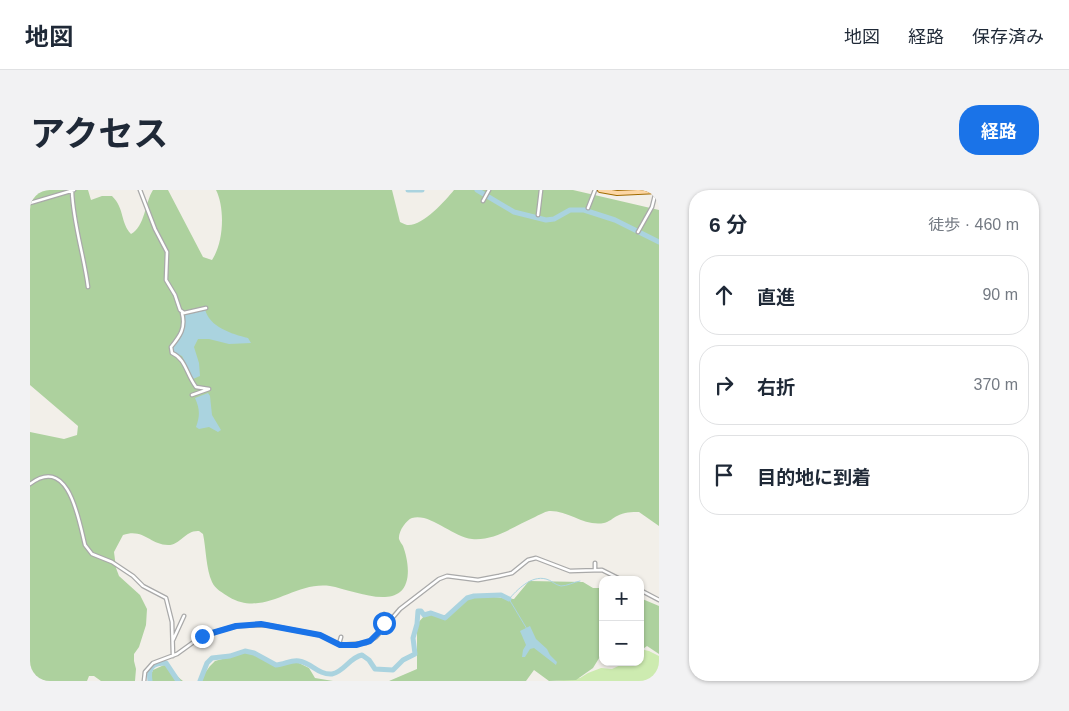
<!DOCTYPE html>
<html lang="ja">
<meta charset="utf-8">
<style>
:root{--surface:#fff;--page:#f2f2f3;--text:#1f2937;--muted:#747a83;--line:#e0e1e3;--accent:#1a73e8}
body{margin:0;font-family:Arial,"Noto Sans JP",sans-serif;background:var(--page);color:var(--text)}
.controls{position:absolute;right:15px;bottom:15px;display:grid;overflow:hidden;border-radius:10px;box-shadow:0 1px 4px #0004}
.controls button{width:45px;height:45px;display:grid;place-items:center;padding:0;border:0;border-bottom:1px solid var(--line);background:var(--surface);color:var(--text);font:25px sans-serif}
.stop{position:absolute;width:15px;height:15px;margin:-11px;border:4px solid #1a73e8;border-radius:50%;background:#fff}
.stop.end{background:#1a73e8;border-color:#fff;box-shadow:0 1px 5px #0008}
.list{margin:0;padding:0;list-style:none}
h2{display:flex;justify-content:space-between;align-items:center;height:65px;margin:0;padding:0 20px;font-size:21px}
h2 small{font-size:16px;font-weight:400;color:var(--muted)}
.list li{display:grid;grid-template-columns:32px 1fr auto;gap:15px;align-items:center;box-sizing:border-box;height:80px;margin:0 10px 10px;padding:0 10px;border:1px solid var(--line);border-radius:20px}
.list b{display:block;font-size:19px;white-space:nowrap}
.list em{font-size:16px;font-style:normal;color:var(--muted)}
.icon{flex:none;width:28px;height:28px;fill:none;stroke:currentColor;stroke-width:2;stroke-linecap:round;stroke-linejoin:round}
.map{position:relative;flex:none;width:629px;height:491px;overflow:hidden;border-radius:20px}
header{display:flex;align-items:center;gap:30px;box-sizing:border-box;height:70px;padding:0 25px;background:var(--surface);border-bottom:1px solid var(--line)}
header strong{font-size:24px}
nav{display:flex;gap:28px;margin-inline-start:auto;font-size:18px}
.intro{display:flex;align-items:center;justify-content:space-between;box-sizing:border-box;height:120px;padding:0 30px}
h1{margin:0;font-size:35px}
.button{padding:12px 22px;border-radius:20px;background:var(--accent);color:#fff;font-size:18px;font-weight:700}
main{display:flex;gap:30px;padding:0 30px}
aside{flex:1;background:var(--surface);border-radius:20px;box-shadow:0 1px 4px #0004}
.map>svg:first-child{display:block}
.grass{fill:#cdebb0}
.forest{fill:#add19e}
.water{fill:#aad3df}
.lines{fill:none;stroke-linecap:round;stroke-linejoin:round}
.stream{stroke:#aad3df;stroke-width:1}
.river{stroke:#aad3df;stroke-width:5}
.minor-casing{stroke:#a9a9a9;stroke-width:5}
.primary-casing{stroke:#a06b00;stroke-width:6}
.minor{stroke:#fff;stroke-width:2.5}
.primary{stroke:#fcd6a4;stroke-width:4}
.route{stroke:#1a73e8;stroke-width:6}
</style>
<header>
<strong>地図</strong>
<nav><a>地図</a><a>経路</a><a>保存済み</a></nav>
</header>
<div class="intro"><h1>アクセス</h1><a class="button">経路</a></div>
<main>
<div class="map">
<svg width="629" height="491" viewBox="0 0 629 491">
<rect width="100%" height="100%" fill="#f2efe9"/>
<path class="grass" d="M610,459l9,2 10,5v19l-2,6h-102l25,-3 8,-5 13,-5 11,1 15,-7h13z"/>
<path class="forest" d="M0,0h58l3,10 11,-4h10c13,13 8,26 19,38 14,-7 14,-32 22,-44h15l35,67 9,3c12,-18 13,-52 4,-70h176l8,32c2,1 4,2 7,3 15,2 38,-24 47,-35h119l86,20v316l-20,-14c-7,0 -15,0 -22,4 -4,2 -8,6 -13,7 -19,4 -36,-13 -55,-12 -5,1 -10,4 -14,6 -21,9 -40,24 -63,22 -20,-2 -41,-26 -60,-21 -6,2 -14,14 -13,21 1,3 3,5 4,7 5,13 9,36 -3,46 -16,13 -52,-3 -70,-6 -37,-5 -65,32 -101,11 -6,-4 -14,-8 -17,-15 -6,-13 -6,-34 -9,-48l-4,-3c-14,-1 -18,14 -31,14 -18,0 -24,-17 -45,-10l-9,17 2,16 3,8 21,19 7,14 -1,16 -7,22 -5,7v7l2,8 -1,12h-34l-7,-5h-5l-2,5h-57v-249l34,7 13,-4 1,-9 -48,-41z
M499,391l54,1 10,6h10v67h-2l-8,13 -17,12 -27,1 -15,-11 -8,11h-137l28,-12v-45l8,-9h23c20,-28 36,-18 66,-16z
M610,408l19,8v48l-12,-8 -7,5z
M221,461l12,7 18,7 16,-3 12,6 6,10 18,3h-134l11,-15 5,-5z
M134,475c7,2 12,11 19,16h-32l-1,-4 3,-7z"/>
<path class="water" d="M174,119h1c4,18 27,25 43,29l3,5 -22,1 -20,-5h-11l-4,8 5,16 1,13 -7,3 -11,-23 -10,-4c0,-8 5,-9 9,-15 3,-7 4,-15 3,-22z
M178,203l2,3 2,19 9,15 -3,2 -9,-5 -10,2 -3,-2c4,-11 4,-18 -1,-29z
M500,436l6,13 11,10 3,6 7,7 -1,3 -22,-17 -4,1 -5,8h-3l1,-7 3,-5 -6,-14z"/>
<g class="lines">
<path class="stream" d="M497,439l-18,-30c8,-9 22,-24 37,-20 5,1 9,6 15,7 6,0 13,-4 19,-5"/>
<path class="river" d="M378,0h14
M447,0l37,22 32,8 8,-1 16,-9h14l31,10 44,22
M120,491c-2,-13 2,-18 16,-18l12,18
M170,491l7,-18 5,-5 18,-2 15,-5 9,2 22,12c8,0 16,-6 23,-4 13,2 19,14 33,13 12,-2 18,-17 30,-19l7,5 6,9 18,1 10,-10 12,-6 -2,-16 4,-14 1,-13h3l3,4 7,-2 14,5 22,-20 7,-2 27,-1 8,4"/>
<defs>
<path id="minor" d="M110,0l15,39 12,23 -1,28 9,15 5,15 4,3 22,-5
M42,1c1,32 12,64 16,96
M453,11l6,-11
M0,13l44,-13
M558,18l7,-18
M508,25l3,-25
M608,42l14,-25 4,-16
M152,123c4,15 -2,23 -11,34l1,6c14,6 14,21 24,34l13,2 -17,6
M0,294c39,-30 49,37 55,61l7,9 20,8 21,14 10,10 23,12 6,24 1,34
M565,373v7
M610,400l19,10
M354,424l1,12
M143,450l11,-24
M309,454l2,-7
M114,491l1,-9 8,-9 24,-9 25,-18 34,-10 31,-1 53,10 20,10 26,-2 10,-6 24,-28 39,-30 8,-3 31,4 21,-4 13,-3 16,-13 8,-2 34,13 32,-1 20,10"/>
<path id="primary" d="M570,0l17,3 42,-2"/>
</defs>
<use href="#minor" class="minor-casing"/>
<use href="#primary" class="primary-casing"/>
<use href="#minor" class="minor"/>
<use href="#primary" class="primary"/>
</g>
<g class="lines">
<path class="route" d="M172,446l34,-10 25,-2 59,11 20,10h16l14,-4 15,-15 -1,-3"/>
</g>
</svg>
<div class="controls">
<button>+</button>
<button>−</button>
</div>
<div class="stop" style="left:354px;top:433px"></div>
<div class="stop end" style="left:172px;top:446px"></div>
</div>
<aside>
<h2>6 分<small>徒歩 · 460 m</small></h2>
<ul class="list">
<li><svg class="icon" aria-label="ahead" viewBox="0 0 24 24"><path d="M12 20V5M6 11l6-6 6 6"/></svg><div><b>直進</b></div><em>90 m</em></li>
<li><svg class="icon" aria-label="right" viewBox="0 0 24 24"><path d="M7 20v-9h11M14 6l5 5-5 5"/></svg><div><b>右折</b></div><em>370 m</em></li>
<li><svg class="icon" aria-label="arrive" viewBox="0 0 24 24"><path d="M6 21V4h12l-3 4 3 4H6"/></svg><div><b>目的地に到着</b></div></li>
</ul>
</aside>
</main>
